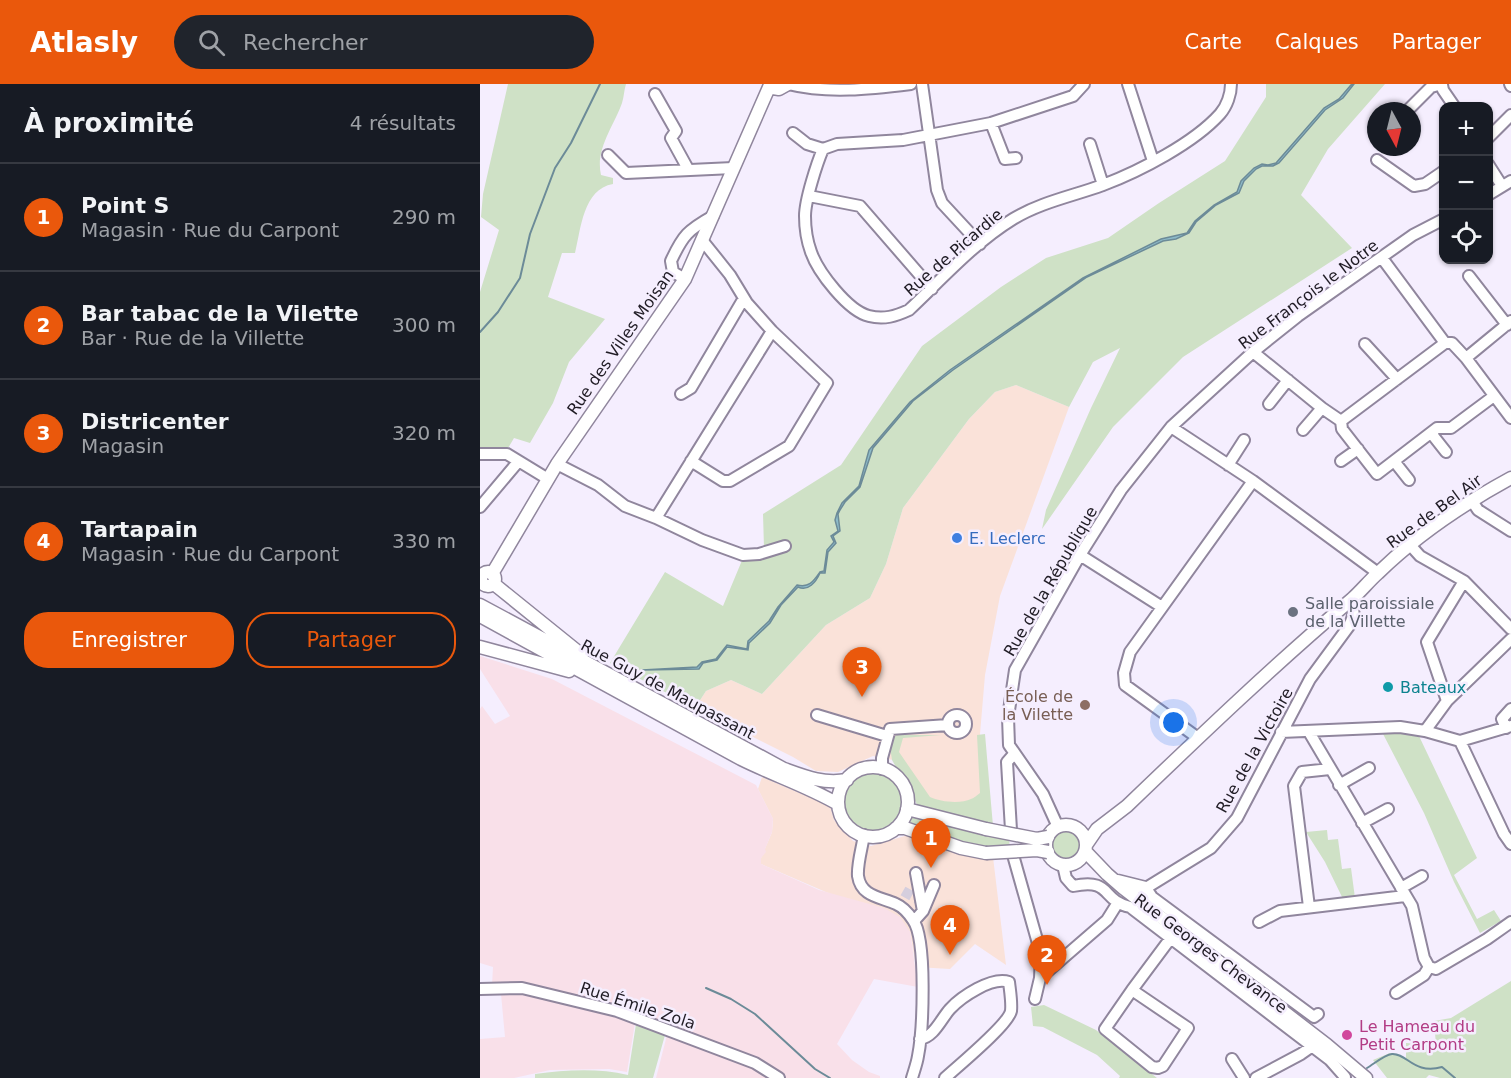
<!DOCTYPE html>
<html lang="fr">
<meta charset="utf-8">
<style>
:root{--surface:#171b24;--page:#20242c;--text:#f1f3f6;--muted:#9ea1a6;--line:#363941;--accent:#ea580c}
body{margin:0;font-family:"DejaVu Sans",sans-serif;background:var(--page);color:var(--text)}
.controls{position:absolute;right:18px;top:18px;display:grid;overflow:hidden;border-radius:12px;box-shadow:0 2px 4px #0004}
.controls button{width:54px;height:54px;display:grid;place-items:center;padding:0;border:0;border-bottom:2px solid var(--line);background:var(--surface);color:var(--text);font:30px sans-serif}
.compass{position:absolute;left:887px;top:18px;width:54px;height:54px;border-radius:50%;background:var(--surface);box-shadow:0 2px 4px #0004;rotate:173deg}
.you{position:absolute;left:694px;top:639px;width:21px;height:21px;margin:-15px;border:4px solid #fff;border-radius:50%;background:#1a73e8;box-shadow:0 0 0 9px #1a73e833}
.badge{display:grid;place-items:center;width:39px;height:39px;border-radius:50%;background:var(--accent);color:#fff;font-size:20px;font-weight:700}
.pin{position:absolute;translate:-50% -50px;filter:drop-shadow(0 2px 3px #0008)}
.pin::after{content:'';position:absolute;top:32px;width:21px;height:18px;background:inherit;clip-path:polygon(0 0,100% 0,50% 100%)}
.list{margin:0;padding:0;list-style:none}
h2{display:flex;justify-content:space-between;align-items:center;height:78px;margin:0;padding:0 24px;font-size:26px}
h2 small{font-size:20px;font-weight:400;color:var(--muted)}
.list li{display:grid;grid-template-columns:39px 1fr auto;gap:18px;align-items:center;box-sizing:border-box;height:108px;padding:0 24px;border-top:2px solid var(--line)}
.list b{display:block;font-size:22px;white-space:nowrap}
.list p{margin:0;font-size:20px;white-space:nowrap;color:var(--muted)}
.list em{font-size:20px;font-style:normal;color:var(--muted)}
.actions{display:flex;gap:12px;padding:18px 24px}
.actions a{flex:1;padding:14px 0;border:2px solid var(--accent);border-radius:24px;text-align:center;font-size:21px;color:var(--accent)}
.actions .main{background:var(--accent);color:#fff}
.icon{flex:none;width:33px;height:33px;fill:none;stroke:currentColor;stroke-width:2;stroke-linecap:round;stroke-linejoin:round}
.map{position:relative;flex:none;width:1031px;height:994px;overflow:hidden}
header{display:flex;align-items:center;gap:36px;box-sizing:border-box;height:84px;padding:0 30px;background:var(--accent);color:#fff}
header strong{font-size:28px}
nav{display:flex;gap:33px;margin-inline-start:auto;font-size:21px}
.search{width:420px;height:54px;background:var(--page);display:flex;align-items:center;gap:15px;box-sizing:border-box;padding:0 21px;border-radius:33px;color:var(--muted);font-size:22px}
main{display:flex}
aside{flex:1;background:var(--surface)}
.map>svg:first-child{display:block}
.commercial{fill:#fae2d9}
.industrial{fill:#f9e0e9}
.green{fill:#cfe1c6}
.water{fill:#8dbbc9;stroke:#6c8b98;stroke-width:1.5}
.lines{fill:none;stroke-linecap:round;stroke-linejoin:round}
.stream{stroke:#6c8b98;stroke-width:2}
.minor-tunnel{stroke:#d5cedd;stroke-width:10;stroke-dasharray:10 5;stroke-linecap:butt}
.minor-casing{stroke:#90869d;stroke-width:14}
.major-casing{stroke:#90869d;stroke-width:15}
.minor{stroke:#fff;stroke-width:10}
.major{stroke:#fff;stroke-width:12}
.major-bridge-casing{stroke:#90869d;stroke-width:15;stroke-linecap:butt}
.major-bridge{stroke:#fff;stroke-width:12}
.shop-dot{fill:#3f7fe0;stroke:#f5eefe;stroke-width:2}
.worship-dot{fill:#6b7280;stroke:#f5eefe;stroke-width:2}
.culture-dot{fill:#0f9aa8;stroke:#f5eefe;stroke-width:2}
.education-dot{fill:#8d6e63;stroke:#f5eefe;stroke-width:2}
.hotel-dot{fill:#d1479c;stroke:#f5eefe;stroke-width:2}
.labels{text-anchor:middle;stroke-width:5;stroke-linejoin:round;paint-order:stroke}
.street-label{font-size:16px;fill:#201c25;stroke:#f5eefe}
.shop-label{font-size:16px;fill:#366cbe;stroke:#f5eefe;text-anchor:start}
.worship-label{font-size:16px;fill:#5b616d;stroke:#f5eefe;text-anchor:start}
.culture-label{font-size:16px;fill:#0d838f;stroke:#f5eefe;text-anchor:start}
.education-label{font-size:16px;fill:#785e54;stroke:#f5eefe;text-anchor:end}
.hotel-label{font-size:16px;fill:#b23c85;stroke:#f5eefe;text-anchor:start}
</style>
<header>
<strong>Atlasly</strong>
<div class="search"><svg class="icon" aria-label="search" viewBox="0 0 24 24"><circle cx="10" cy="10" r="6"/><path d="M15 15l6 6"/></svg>Rechercher</div>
<nav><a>Carte</a><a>Calques</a><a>Partager</a></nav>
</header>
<main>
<aside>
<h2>À proximité<small>4 résultats</small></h2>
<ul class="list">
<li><span class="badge">1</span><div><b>Point S</b><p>Magasin · Rue du Carpont</p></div><em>290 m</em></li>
<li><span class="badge">2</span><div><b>Bar tabac de la Vilette</b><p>Bar · Rue de la Villette</p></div><em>300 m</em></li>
<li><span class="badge">3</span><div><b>Districenter</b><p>Magasin</p></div><em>320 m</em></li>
<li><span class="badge">4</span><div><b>Tartapain</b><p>Magasin · Rue du Carpont</p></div><em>330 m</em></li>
</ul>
<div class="actions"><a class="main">Enregistrer</a><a>Partager</a></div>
</aside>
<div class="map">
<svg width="1031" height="994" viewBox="0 0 1031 994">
<rect width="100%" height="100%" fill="#f5eefe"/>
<path class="commercial" d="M536,301l53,22 -69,189 -15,79 -5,59 6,82 -57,-12 -31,-43 -25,-5 -35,16 -22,-1 -23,-14 -98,-49 11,-17 25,-11 31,14 64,-69 44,-27 16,-34 17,-56 66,-89 26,-27z
M282,693l68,29 4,14 19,21 18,5 37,-11 50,19 35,3 13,108 -31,-21 -25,25 -34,-2 -6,-35 -27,-24 -48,-12 -74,-32v-6l11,-26 1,-13 -15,-30z"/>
<path class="industrial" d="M0,572l72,23 204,106 17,34 -1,13 -7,17 1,3 -5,6v6l58,26 65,18 16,9 10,15 8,55 -44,-8 -37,65 15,16 17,12 11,4v2h-224l11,-43 -32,-12 -8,49 -18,-3 -59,1 -36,8h-34v-39l25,-2 -4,-43 -9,-9 1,-18 -13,-4v-254l2,-3 13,18 15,-8 -30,-47z"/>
<path class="green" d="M28,0h118c-2,6 -2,13 -4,19 -8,23 -27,46 -21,72l12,3v6c-30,5 -32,45 -38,69h-13l-14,44 57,22 -36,43 -16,41 -23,40 -16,-5 -7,12 -27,-1v-157l19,-62 -18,-13 2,-23z
M786,0h119l-57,65 -27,46 51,53 -169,109 -70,70 -71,102 4,-19 45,-102 29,-60 -27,14 -24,45 -53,-22 -21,7 -26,27 -66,89 -17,56 -16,34 -44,27 -64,69 -31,-14 -25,11 -11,17 -85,-45 55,-91 58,34 20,-48 21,-10 -1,-34 78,-49 81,-119 79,-59 45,-29 62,-20 51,-35 66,-42 41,-64z
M902,648l25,1 12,3 58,122 -23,17 23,44 17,-9 7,11 -21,12 -26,-51 -30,-69z
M505,650l8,92 -69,-16 -6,-4 -26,-46 -2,-13 3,-10 4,-2h44l-38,3 -4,14 31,45c10,5 31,7 41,2 3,-1 6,-4 9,-6l-3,-58z
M364 718a29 29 0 1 1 58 0a29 29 0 1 1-58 0Z
M432,733l97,22 1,9 -35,-1 -66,-23z
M847,746l1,10 10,-1 4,30 9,-1 4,30 -12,1 -18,-37 -19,-30z
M571 762a15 15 0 1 1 30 0a15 15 0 1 1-30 0Z
M1031,897v97h-71l-11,-3 -3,3h-39l-14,-18 17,-7 16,5v-15l30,2 -2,-24 17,-3z
M564,921l52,25 61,48h-38l1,-2 -23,-21 -54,-28 -10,-1 -2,-19z
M156,940l29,11 -12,43h-118v-4c31,-4 63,-6 93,1z"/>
<path class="water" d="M874,0l-11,14 -18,12 -46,53 -6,3h-11l-6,3 -12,12 -5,12 -23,12 -20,17 -7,11 -13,6 -13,2 -76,36 -134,93 -40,31 -40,47 -13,39 -15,15 -5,8 -2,4 2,17 -7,5 3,7 -8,9 -3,21h-5c-4,9 -12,19 -22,14l-17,18 -11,18 -21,20 -1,7 -21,-3 -10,13 -14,3 -4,6 -57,1 55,-3 5,-5 14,-3 11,-14 20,4 1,-8 21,-20 9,-14 19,-22c12,3 16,-3 23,-13l4,-1 3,-21 7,-8 -3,-6 7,-5 -3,-11 2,-7 5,-10 17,-17 10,-36 41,-48 40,-32 133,-92 78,-39 26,-6 8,-12 19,-16 23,-13 4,-11 13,-13 8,-4 6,1 8,-2 48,-55 15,-9 12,-14z"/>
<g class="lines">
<path class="stream" d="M0,248l18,-20 22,-34 10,-44 25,-66 16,-25 29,-59
M226,904l25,11 24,15 60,55 15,9
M887,984c7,-4 17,-13 25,-14 15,-1 22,21 50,13l13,11"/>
<path class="minor-tunnel" d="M423,807l18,10"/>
<defs>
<path id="minor" d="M308,0c40,10 82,5 123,0
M442,0l15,106 5,13 38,41
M604,0l-11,12 -82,27 -88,17 -66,4 -14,5c-6,14 -18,51 -18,67 0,12 2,25 6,36 7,20 37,59 58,64 15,4 27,0 40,-6 33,-31 65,-67 104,-91 28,-17 60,-23 90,-34 37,-14 91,-42 117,-71 7,-8 11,-20 11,-30
M648,0l25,77
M1030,0l1,2
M962,1l1,5 11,16
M175,10l21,37 -5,7 17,31
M927,27l24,-24 11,-3
M511,39l14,36 11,-1
M313,49l14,11 16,5
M1008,54l23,-23
M610,60l13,41
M128,71l18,18 107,-5
M897,76l37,26 11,-2 19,-13
M1008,80l14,22
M1008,111l23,-14
M329,112l51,10 72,83
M902,174l63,85h7l14,15 45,60
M989,192l38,49
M205,195l-12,-7 -2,-11c12,-26 17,-31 42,-45
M885,260l32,35
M773,268l69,56 19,13 1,8 35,45 60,-46h14l43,-32
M986,274l45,-37
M201,310l10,-6 53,-90
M789,320l19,-24
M861,337l104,-78
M691,343l82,54 125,92
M823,346l19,-22
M951,349l15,19
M0,370h27l41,25
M211,377l32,20h7l59,-35 38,-63 -55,-52 -25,-28 -17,-28 -28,-35
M861,377l17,-12
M914,377l15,19
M77,380l41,21 27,21 31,12 46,22 41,15 16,-1 26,-8
M748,381l16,-25
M992,417l6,9 33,21
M0,423l38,-45
M176,434l116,-187
M931,462l9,10 44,25 47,48
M600,471l82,52
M967,617l-20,-59 37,-61
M468 640a9 9 0 1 1 18 0a9 9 0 1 1-18 0Z
M337,631l70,21
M1026,644l-4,-9 9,-10
M945,647l22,-30 64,-62
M801,648l119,-5 25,4 35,10 51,-15
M829,648l103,174 12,52 5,9
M718,654l-73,-53 -1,-12 6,-21 123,-171
M980,657l44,93 7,10
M402,685v-11l8,-29 58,-4
M859,701l30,-17
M882,739l26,-14
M578,743l-15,-33 -34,-49 -1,-28 7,-47 65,-115 41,-65 50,-63 82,-75 45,-36 115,-81 31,-16
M531,746l-4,-68 7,-8
M384,751c-2,13 -7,29 -6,41 3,21 23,21 38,28 7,3 13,10 17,16 14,19 10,111 5,136 -1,7 -4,15 -6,22
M533,771l28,99 -1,24
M583,781l3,13 7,8c40,-8 27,14 57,21l200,153 15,17
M436,789l7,38
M921,804l21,-12
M829,823l-15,-121 8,-14 28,-3
M434,837l9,-10 11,-26
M779,838l21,-11 125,-15
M949,883l7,2 51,-30 24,-17
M0,905l42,-1 95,23 138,52 24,15
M652,906l-27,39 47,38 6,1 5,-2 25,-38 -56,-38 38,-51
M916,909l28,-18 5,-8
M555,915l5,-21 67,-58 10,-16
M838,930l-4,3 -162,-120 -6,-9 65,-40 26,-30 73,-139 39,-53c5,-10 6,-16 2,-26
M440,955c14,-2 21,-20 30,-30 11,-12 42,-33 59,-27 1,9 3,20 2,29 -3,14 -53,55 -66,67
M752,975l12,19
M776,994l45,-24 10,-7"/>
<path id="major" d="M290,0l3,4 6,1 9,-5
M1 495a7 7 0 1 1 14 0a7 7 0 1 1-14 0Z
M12,490l65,-110 128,-185 85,-194
M14,500l88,71
M0,521l304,164c22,8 39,15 63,11
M0,532l261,143c32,16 66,27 97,45
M0,563l89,24
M358 718a35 35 0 1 1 70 0a35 35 0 1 1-70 0Z
M427,725l79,20
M566 761a20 20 0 1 1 40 0a20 20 0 1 1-40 0Z
M416,744h9l56,20 25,5
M606,761l11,-16 30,-23c74,-71 147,-141 225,-207 9,-8 17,-18 26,-26 37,-36 87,-70 133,-95
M605,767l22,23 16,14 204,157 39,33
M638,797l28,7"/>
</defs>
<use href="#minor" class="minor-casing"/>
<use href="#major" class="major-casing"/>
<use href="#minor" class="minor"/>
<use href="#major" class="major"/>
<defs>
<path id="major-bridge" d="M506,745l51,10 11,-2
M506,769l51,-3 11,2"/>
</defs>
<use href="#major-bridge" class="major-bridge-casing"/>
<use href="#major-bridge" class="major-bridge"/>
</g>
<circle class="shop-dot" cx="477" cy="454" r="6"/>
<circle class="worship-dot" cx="813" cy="528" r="6"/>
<circle class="culture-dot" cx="908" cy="603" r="6"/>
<circle class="education-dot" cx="605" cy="621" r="6"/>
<circle class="hotel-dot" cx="867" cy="951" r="6"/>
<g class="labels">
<g class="street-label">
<text transform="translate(473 168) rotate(-41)" y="6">Rue de Picardie</text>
<text transform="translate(828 210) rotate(-37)" y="6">Rue François le Notre</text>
<text transform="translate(140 258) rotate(-55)" y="6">Rue des Villes Moisan</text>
<text transform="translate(954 427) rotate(-36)" y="6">Rue de Bel Air</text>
<text transform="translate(570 497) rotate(-60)" y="6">Rue de la République</text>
<text transform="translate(188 605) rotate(28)" y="6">Rue Guy de Maupassant</text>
<text transform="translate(774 666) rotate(-61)" y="6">Rue de la Victoire</text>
<text transform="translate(731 869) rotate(37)" y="6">Rue Georges Chevance</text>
<text transform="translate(158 921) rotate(18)" y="6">Rue Émile Zola</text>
</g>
<g class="shop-label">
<text x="489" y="460">E. Leclerc</text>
</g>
<g class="worship-label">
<text x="825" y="525">Salle paroissiale<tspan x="825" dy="18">de la Villette</tspan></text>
</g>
<g class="culture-label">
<text x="920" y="609">Bateaux</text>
</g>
<g class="education-label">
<text x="593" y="618">École de<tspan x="593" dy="18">la Vilette</tspan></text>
</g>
<g class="hotel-label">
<text x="879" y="948">Le Hameau du<tspan x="879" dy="18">Petit Carpont</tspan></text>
</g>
</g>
</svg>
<div class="controls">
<button>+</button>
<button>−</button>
<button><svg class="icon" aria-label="locate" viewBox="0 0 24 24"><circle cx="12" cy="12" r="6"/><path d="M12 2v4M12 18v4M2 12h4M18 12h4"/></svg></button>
</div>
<svg class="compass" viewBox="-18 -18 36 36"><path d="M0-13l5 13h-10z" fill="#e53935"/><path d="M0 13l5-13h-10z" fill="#9ea1a6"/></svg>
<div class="you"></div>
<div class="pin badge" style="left:451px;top:784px">1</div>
<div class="pin badge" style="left:567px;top:901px">2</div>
<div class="pin badge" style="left:382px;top:613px">3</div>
<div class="pin badge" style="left:470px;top:871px">4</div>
</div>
</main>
